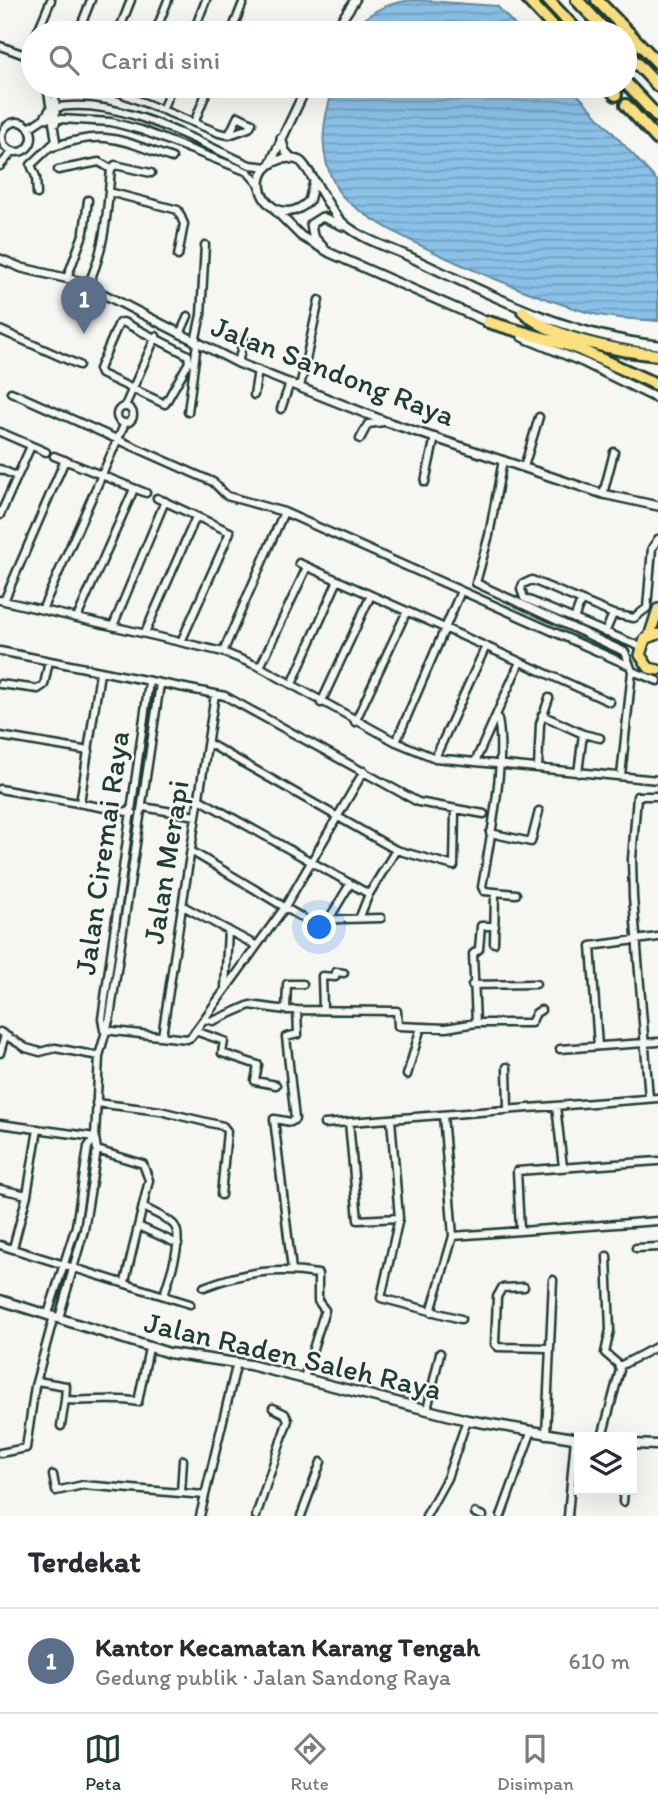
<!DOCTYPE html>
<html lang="id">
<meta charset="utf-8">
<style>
:root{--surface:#fff;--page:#f2f2f3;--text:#2b2b33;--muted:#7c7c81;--line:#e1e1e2;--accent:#1f3d34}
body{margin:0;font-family:Itim,sans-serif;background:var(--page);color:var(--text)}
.controls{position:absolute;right:21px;bottom:21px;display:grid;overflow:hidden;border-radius:0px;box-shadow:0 7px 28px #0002}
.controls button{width:63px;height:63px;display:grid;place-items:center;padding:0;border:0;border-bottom:2px solid var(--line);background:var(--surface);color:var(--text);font:35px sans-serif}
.you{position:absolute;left:320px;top:928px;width:24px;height:24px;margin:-18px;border:5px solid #fff;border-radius:50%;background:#1a73e8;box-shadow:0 0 0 10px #1a73e833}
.badge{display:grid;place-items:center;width:46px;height:46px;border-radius:50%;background:var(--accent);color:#fff;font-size:23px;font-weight:700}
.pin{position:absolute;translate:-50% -58px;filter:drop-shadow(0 2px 4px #0008)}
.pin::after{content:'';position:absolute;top:37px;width:24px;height:21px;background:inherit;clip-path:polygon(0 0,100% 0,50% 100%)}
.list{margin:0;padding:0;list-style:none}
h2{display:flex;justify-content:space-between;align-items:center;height:91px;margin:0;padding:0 28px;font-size:30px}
h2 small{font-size:23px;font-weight:400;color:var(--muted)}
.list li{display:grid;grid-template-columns:46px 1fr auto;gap:21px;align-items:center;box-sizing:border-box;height:105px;padding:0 28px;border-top:2px solid var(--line)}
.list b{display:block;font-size:26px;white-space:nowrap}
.list p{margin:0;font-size:23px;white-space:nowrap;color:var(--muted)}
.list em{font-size:23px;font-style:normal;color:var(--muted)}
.icon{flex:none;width:38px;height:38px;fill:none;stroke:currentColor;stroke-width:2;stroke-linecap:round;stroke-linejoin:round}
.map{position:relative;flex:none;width:658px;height:1516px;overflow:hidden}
.search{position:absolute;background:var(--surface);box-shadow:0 7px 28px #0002;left:21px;right:21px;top:21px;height:77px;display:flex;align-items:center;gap:18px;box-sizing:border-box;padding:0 24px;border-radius:38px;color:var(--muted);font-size:26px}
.sheet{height:196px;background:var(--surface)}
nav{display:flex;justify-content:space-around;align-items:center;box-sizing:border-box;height:98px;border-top:2px solid var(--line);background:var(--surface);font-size:19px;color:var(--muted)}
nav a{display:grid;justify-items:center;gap:4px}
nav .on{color:var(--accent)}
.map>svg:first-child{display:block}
.water{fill:url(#water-rules);stroke:#608ca0;stroke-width:2}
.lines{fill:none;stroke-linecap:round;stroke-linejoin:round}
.minor-casing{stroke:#1f3d34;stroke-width:11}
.tertiary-casing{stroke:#1f3d34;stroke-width:12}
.secondary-casing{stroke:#1f3d34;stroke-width:13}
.primary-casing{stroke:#1f3d34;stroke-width:14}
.motorway-casing{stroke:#1f3d34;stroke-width:16}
.minor{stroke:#f6f6f2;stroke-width:6}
.tertiary{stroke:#f6f6f2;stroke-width:7}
.secondary{stroke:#f6f6f2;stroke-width:8}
.primary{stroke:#fbe080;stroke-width:9}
.motorway{stroke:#fbe080;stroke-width:10}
.labels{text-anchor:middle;stroke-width:5;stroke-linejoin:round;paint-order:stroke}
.street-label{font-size:30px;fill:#1f3d34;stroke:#f6f6f2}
</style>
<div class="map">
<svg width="658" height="1516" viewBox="0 0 658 1516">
<defs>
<pattern id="water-rules" width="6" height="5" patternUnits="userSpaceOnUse" patternTransform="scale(1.75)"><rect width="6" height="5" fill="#8bc1e8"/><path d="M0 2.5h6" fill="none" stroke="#719ebd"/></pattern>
</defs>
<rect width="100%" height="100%" fill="#f6f6f2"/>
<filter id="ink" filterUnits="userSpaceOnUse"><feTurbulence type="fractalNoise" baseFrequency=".0143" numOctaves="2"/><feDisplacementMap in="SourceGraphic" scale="14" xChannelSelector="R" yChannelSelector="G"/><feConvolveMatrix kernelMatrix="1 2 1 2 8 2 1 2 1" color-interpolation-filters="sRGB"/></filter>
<g filter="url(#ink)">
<path class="water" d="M414,0l83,6 25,27h-169c14,-22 36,-31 61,-33z
M334,86h236l88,96v139c-19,-2 -40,-2 -59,-6 -49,-10 -239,-86 -262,-126 -20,-36 -15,-67 -3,-103z"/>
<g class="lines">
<defs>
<path id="minor" d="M37,33l14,-33
M78,33l13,-33
M118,33l13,-33
M155,33l13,-33
M193,33l13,-33
M231,33l13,-33
M0,46l33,12
M27,56l6,-14
M55,86l1,37
M103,86l116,47 10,2 20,-7 3,-5 -14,-7 -9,19
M130,96l4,-10
M162,110l10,-24
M44,118l67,4 30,8 107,42 12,14
M2 137a15 15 0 1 1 30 0a15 15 0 1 1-30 0Z
M194,123l15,-37
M29,128l15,-10 6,-9c64,-16 143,31 200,56l18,2
M53,147c53,-19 69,-6 119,11
M0,166l13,-15
M58,170l41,-8 12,7
M109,192l69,18 6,14 -6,32
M37,194l-1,-17 -5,-12 25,-24 -9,-55
M67,278l17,-46 4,-32
M87,287c19,-39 20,-76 24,-118l4,-4 36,8
M123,322l65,33 1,7 -24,42 -64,-30 -2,-5 20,-46z
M0,330l79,35
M180,334l8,-18
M195,342l6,-27 4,-70
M238,363l6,-25
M300,387l19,-87
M11,392l202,90 14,14 57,16 344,153
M254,395l4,-25
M125,406l31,-70
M117 415a8 8 0 1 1 16 0a8 8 0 1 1-16 0Z
M281,409l9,-26
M188,412l9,-69
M0,432l46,20
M360,439l8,-15 16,-2
M54,456l92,37
M503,460l-14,75 -13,48 149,69 7,19 26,10
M524,467l15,-50
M0,469l16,7
M425,482l10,-45
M603,494l11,-42
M157,498l73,34 -49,110
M0,515l31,-69
M299,563l311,139
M0,600l223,52 37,15 136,75 39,16 223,22
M4,601l61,-141
M42,610l83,-187
M77,618l57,-129
M574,619l7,-18
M113,626l52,-125
M145,633l51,-116
M605,633l8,-19
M641,647l-117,-49 -3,-9 2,-5 9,-4 81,34 21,4 13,-10 5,-60 6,-9
M0,651l225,45 193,106 66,12
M223,652l61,-140
M260,667l47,-100
M0,684l38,5 6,-4 5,-24
M292,684l46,-104
M321,703l50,-108
M542,715l41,19 17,4
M497,716c11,36 -8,130 -15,171l2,4 32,3
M355,722l52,-111
M0,736l89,15
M396,742l65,-151
M208,743l188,107 58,16 1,-56
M435,758l51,-112
M475,762l45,-100
M538,768l2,-44 9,-26
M578,773l5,-39
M621,776l11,-105
M0,789l133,24
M199,799l170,95
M80,803l20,-130
M143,807l53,9
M490,833l41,9 8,-31
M191,851l115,69 75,-2
M183,906l74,40
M329,919l21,-35
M359,919l10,-25 27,-44
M494,943l1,-49
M472,985l64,-1
M225,988l3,-58
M323,1009l-1,-33 13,1 1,-5 8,1
M286,1010l1,-26h16
M204,1019l9,2 37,-16 36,5 111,1 1,15 48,2 30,-5h55l5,-10 5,-3
M476,1023l-3,-69 6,-5 2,-23h14
M104,1030l83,9 4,-2 94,-130 79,-136
M104,1030l-2,-11 47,-337
M195,1031l29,10 -2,12 36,12 -3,16 21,4
M0,1032l26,16 14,4 15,-4 44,8
M162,1036l53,-342
M598,1046l-7,-100 67,-9
M560,1049l98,-7
M0,1053l5,-18
M507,1067l1,42
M407,1075l14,-48
M649,1098l-16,-201 -1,-38 5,-63h21
M96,1103l64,8 63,15 4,5 -6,64
M556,1106l7,61
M391,1119l8,99 -18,80 80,21
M349,1122l9,98 41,-2
M0,1124l95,13
M324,1124l334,-26
M97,1150l46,14 6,16 -24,102
M0,1189l27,6
M143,1207c9,5 22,10 30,17 13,12 -5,56 -9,71
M138,1226l40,18
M520,1230l-3,-59 141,-10
M453,1236l205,-15
M0,1245l190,59
M13,1248l14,-53 11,-66
M636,1248l22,-1
M292,1270l-18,-151 17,3 4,-3 -9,-82 12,-3 -1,-24
M204,1287c39,-15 73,-20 114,-13v27l7,9 -21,68
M524,1287l-22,1 -5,9 -2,47 3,3 50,1
M431,1312l22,-76 -10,-121
M48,1314l28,-88 12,-79 7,-10
M59,1318l25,-88 13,-80 -2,-13 4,-81 11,-39 50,-333
M620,1366l38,-20
M37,1381l29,5 -1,14c25,2 51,-3 73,2l11,-54
M427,1410l13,-57
M61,1426l4,-26
M546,1435l7,-155
M602,1437l18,-67 -2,-6 -13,-11 5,-23 -3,-74
M0,1453l26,-5 9,-62 19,-70
M53,1475l3,16 27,-6 122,10
M181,1493l2,-33
M623,1502l1,-12
M475,1513l8,3
M200,1516l37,-154
M256,1516l32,-96 -3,-6 -12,-6
M301,1516l20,-54
M426,1516l21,-38 20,-58
M501,1516l30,-83
M568,1516l7,-78"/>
<path id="tertiary" d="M333,33l22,-33
M281,138l4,13 7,8
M270,164l37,-78
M314,182l-5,19c-34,33 -69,-21 -35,-39 8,-4 18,-5 26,-1 8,5 27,44 38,57 17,19 47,28 70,38 80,38 160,80 250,89
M275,210l26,26 29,17 162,71
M324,248l-11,-12 -2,-12 11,-7 21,9
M0,259l22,9 56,13 160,82 149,59 216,72 55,12
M522,337l63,26 73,36"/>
<path id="secondary" d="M0,1300l169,53 81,12 217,55 112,19
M632,1444l26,1"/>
<path id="primary" d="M658,634l-13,5 -5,16 9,13 9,2
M649,637l9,-28"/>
<path id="motorway" d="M528,0l31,33
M548,0l31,33
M577,0l31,33
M597,0l61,63
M625,51l33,35
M625,82l33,35
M607,86l9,9
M626,105l32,35
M523,311c28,28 96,40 135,44
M488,322l86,25 84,38"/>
</defs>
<use href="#minor" class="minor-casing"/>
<use href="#tertiary" class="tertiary-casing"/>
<use href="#secondary" class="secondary-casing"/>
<use href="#primary" class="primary-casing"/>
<use href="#motorway" class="motorway-casing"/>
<use href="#minor" class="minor"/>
<use href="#tertiary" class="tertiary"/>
<use href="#secondary" class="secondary"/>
<use href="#primary" class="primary"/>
<use href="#motorway" class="motorway"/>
</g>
</g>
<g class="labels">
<g class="street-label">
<text transform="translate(333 371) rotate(21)" y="10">Jalan Sandong Raya</text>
<text transform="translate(102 853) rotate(-82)" y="10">Jalan Ciremai Raya</text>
<text transform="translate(166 862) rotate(-81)" y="10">Jalan Merapi</text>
<text transform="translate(293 1356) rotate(13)" y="10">Jalan Raden Saleh Raya</text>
</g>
</g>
</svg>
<div class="controls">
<button><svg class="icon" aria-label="layers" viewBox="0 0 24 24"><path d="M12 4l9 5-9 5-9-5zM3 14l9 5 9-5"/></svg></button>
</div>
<div class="you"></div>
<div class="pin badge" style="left:84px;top:334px;background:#5c6f8a">1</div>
<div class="search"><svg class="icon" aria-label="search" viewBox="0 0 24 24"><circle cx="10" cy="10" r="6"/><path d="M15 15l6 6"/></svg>Cari di sini</div>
</div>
<section class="sheet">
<h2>Terdekat<small></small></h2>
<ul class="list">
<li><span class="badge" style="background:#5c6f8a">1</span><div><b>Kantor Kecamatan Karang Tengah</b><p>Gedung publik · Jalan Sandong Raya</p></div><em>610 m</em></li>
</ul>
</section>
<nav>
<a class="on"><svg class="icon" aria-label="map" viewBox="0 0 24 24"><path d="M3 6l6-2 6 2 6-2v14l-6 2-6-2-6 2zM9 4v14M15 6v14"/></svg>Peta</a>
<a><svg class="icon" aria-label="directions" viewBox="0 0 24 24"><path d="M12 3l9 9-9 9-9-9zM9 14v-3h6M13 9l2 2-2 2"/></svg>Rute</a>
<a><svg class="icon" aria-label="saved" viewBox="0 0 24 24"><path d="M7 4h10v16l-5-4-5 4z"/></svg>Disimpan</a>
</nav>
